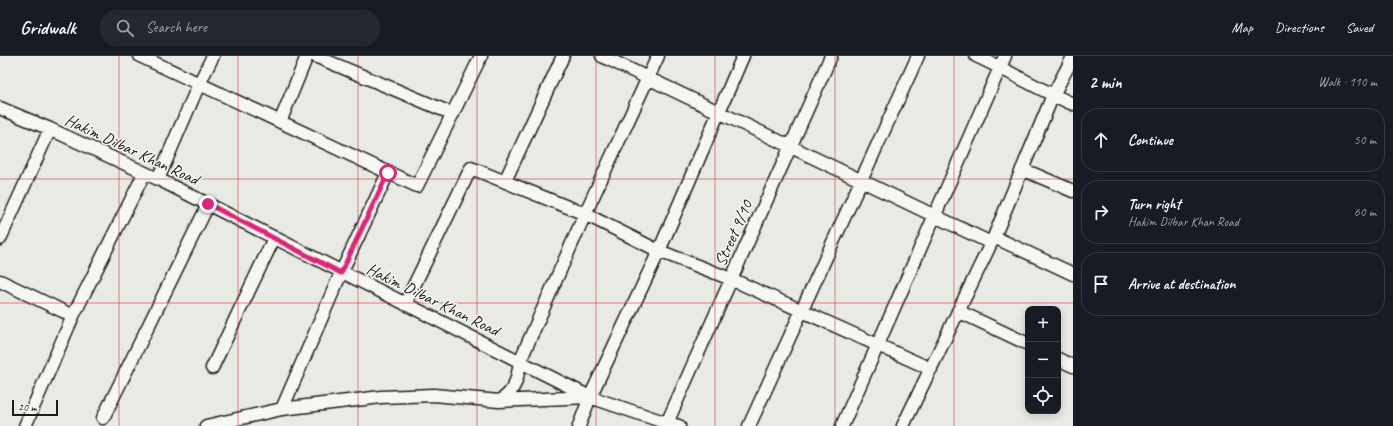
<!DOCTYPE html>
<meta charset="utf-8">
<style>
:root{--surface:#171b24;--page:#242831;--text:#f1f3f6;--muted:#9ea1a6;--line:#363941}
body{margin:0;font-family:Caveat,sans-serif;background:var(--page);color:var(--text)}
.controls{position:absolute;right:12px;bottom:12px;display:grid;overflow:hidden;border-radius:8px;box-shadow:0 2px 10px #0003}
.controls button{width:36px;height:36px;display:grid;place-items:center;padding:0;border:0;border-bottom:1px solid var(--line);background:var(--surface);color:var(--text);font:20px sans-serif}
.scale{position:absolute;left:12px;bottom:10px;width:46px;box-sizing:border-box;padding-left:4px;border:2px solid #1c1c1c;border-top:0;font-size:11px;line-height:14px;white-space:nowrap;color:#1c1c1c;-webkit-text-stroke:3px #f6f6f2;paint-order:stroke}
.stop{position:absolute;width:12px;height:12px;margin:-9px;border:3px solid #db2777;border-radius:50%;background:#fff}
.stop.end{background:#db2777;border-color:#fff;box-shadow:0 1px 4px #0008}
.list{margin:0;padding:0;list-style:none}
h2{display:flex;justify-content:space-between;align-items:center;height:52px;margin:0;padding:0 16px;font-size:17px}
h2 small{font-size:13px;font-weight:400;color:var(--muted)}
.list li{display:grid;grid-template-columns:26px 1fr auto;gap:12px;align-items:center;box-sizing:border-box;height:64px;margin:0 8px 8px;padding:0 8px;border:1px solid var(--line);border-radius:16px}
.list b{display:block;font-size:15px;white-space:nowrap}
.list p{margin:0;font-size:13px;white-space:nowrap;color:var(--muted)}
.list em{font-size:13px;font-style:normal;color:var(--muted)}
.icon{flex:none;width:22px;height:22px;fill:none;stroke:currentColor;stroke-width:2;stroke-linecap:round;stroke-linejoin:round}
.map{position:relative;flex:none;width:1073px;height:370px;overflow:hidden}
header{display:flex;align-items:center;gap:24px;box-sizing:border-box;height:56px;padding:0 20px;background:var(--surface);border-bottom:1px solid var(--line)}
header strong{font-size:19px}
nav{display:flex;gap:22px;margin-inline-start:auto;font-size:14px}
.search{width:280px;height:36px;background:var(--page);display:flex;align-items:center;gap:10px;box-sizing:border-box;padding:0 14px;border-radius:16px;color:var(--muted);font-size:15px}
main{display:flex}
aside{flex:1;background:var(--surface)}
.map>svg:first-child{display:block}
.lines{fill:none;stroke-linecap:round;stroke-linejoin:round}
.street-casing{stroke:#1c1c1c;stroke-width:15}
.street{stroke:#f6f6f2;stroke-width:12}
.route{stroke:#db2777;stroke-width:5}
.grid{fill:none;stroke:#d62828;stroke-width:1;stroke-opacity:0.55}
.labels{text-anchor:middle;stroke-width:3;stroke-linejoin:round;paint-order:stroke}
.street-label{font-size:17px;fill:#1c1c1c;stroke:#f6f6f2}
</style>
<header>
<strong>Gridwalk</strong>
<div class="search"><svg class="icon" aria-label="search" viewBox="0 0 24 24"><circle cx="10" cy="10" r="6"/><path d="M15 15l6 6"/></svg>Search here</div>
<nav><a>Map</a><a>Directions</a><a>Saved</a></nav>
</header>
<main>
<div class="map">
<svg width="1073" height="370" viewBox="0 0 1073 370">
<rect width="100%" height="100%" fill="#e9e9e5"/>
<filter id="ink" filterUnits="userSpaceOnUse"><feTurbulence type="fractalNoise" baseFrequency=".025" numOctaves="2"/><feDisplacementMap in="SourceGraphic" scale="8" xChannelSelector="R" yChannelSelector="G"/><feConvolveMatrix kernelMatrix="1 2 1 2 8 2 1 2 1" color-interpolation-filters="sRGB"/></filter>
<g filter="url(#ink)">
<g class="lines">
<defs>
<path id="street" d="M140,0l277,130 64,-130
M315,0l138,58
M602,0l389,187
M976,0c33,15 64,34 97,48
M0,52l50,21 108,50 432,218
M280,66l27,-66
M1022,113l51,22
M158,123l41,-95 14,-28
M505,125l58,-125
M994,181l79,37
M0,183l50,-110
M0,225l73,35
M405,248l66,-136 114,46 74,37 72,28 200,90
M958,255l70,33
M1058,303l15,7
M212,312l62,-130
M499,345c16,-8 19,-24 21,-40l65,-147 73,-158
M282,353l59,-136 47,-100
M103,362l105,-213
M667,367l164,-367
M25,370l48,-110 71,-142
M206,370l76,-17 99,-12 53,-2 65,6 91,-4 77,26 12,3
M579,370l11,-29 69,-146 84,-195
M749,370l169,-370
M842,370l163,-370
M903,370l91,-189 59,-142 20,-38"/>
</defs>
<use href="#street" class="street-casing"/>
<use href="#street" class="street"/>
</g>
</g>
<g class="lines" filter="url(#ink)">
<path class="route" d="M208,148l133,69 47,-100"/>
</g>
<path class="grid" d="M119,0v370M238,0v370M358,0v370M477,0v370M596,0v370M715,0v370M835,0v370M954,0v370M0,123h1073M0,247h1073"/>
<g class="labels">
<g class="street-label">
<text transform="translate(132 93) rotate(25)" y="6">Hakim Dilbar Khan Road</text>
<text transform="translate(733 177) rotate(-66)" y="6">Street 9/10</text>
<text transform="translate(433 243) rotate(26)" y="6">Hakim Dilbar Khan Road</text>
</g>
</g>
</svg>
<div class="controls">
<button>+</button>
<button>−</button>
<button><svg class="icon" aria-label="locate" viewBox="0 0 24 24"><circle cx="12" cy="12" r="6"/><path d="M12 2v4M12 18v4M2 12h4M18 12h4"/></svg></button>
</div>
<div class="scale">20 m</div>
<div class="stop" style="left:388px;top:117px"></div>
<div class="stop end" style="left:208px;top:148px"></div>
</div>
<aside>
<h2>2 min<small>Walk · 110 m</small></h2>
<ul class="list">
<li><svg class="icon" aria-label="ahead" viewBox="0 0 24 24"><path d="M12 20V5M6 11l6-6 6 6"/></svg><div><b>Continue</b></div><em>50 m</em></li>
<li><svg class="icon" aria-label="right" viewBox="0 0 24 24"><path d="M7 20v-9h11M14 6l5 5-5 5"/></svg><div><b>Turn right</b><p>Hakim Dilbar Khan Road</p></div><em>60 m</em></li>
<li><svg class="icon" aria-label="arrive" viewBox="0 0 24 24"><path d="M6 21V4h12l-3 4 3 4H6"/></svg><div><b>Arrive at destination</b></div></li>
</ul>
</aside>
</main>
